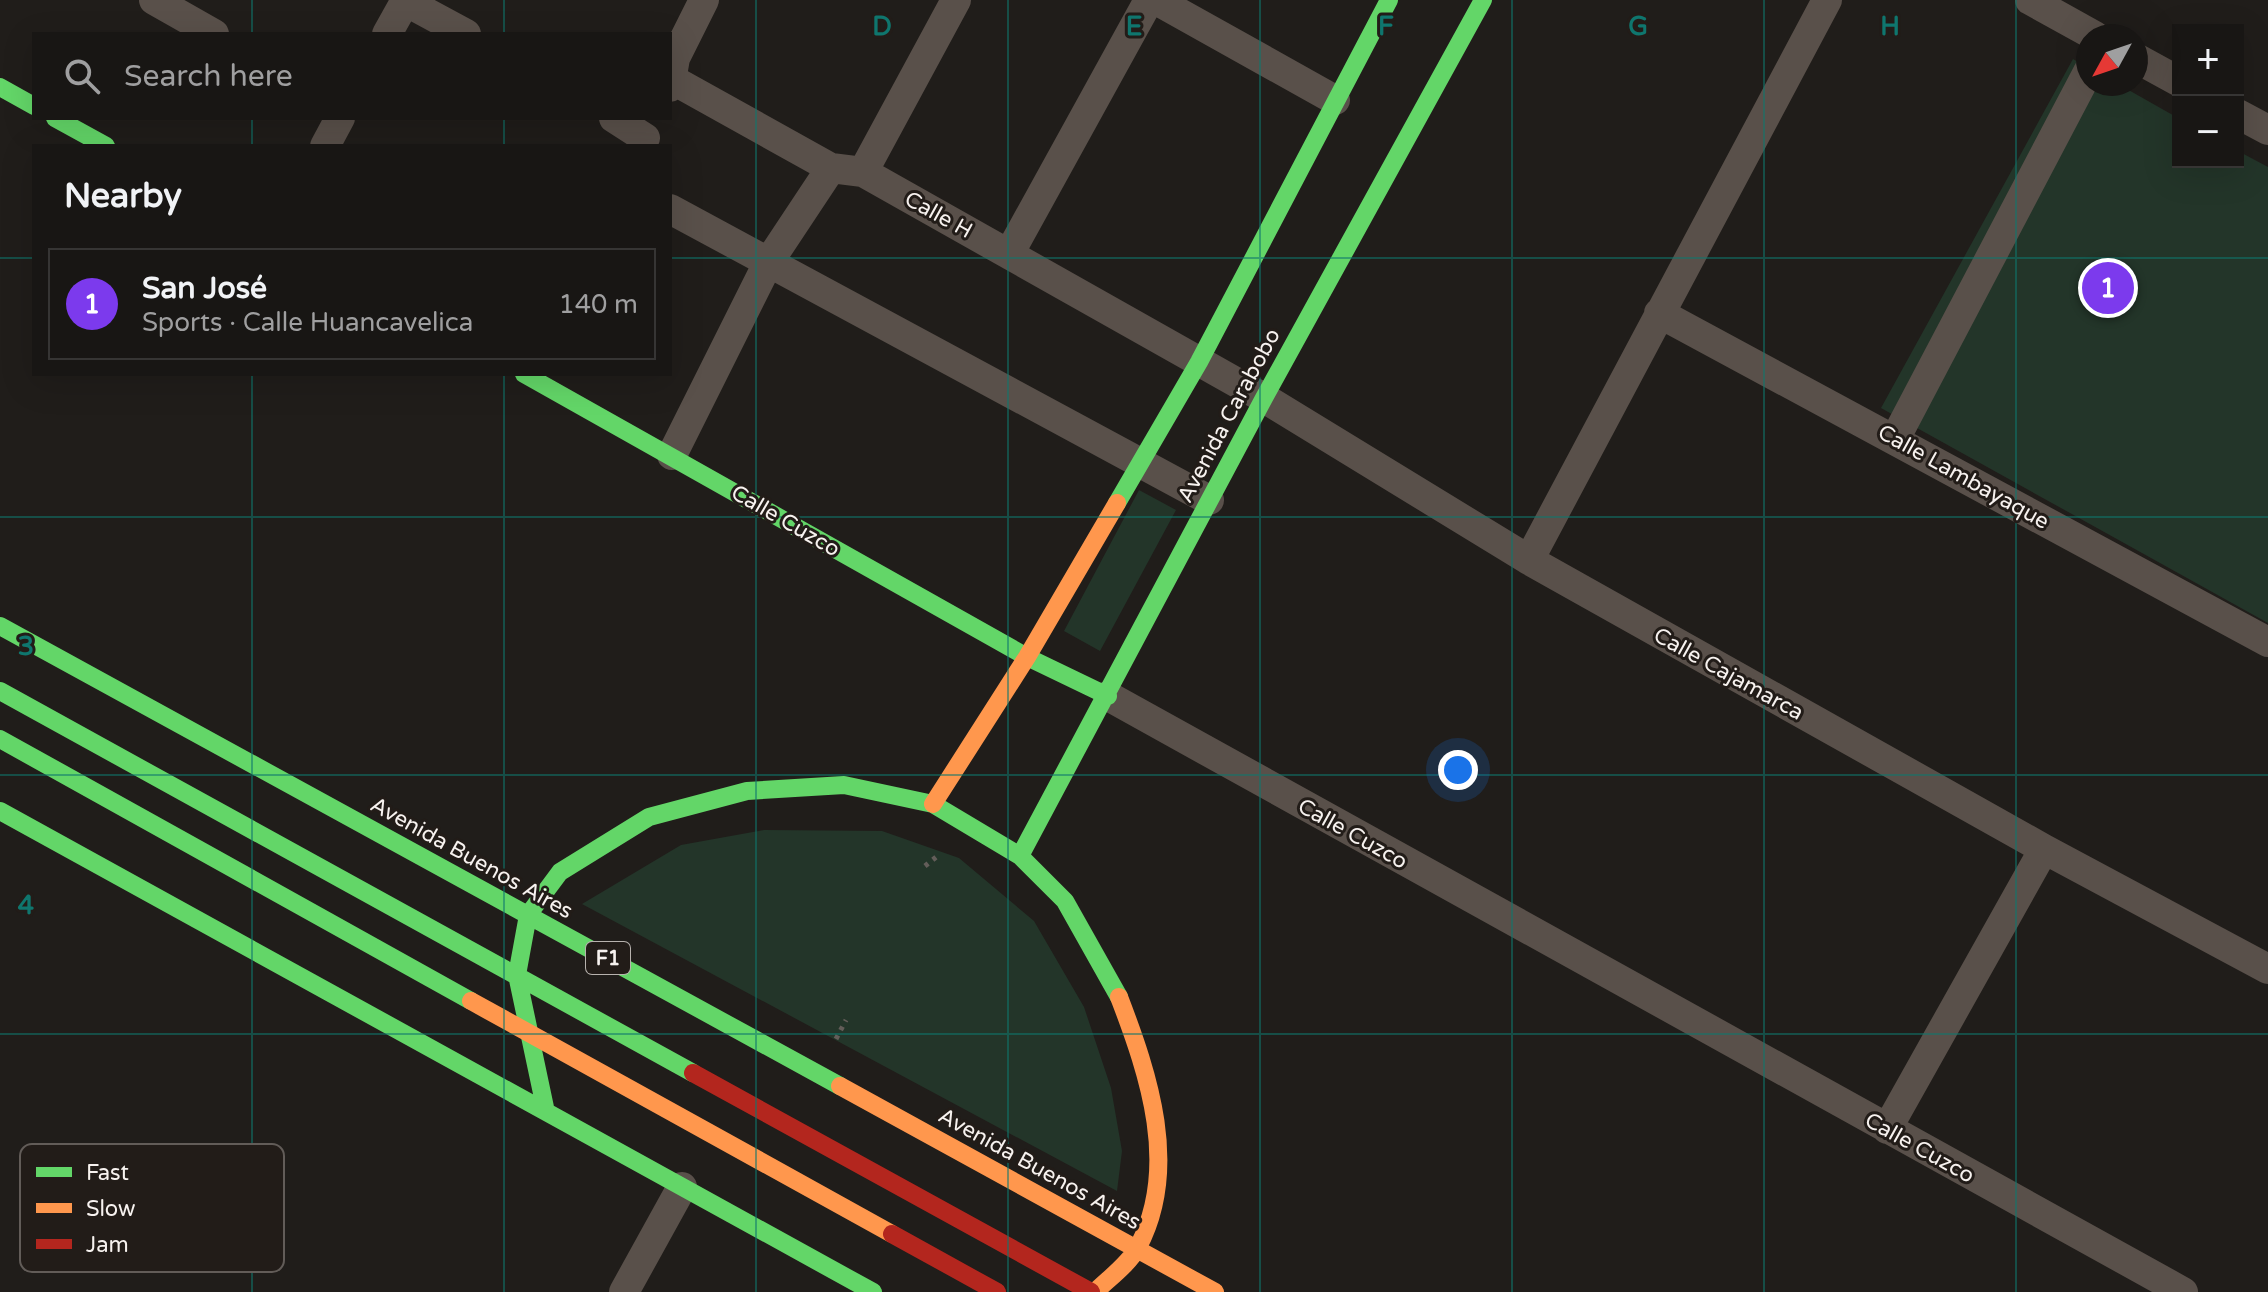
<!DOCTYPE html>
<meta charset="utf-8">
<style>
:root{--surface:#181614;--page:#211f1d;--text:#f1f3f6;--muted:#9f9fa0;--line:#363534;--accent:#7c3aed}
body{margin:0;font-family:"Varela Round",sans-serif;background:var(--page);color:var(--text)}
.controls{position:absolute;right:24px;top:24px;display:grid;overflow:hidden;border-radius:0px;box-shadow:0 8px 32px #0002}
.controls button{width:72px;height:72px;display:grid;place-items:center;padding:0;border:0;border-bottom:2px solid var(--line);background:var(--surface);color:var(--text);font:40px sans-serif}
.compass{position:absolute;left:2076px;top:24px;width:72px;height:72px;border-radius:50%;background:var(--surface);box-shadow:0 8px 32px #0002;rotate:230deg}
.you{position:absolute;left:1458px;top:770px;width:28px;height:28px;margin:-20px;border:6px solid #fff;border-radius:50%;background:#1a73e8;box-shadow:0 0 0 12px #1a73e833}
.badge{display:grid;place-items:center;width:52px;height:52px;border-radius:50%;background:var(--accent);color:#fff;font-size:26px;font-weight:700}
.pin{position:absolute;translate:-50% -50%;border:4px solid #fff;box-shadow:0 2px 8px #0006}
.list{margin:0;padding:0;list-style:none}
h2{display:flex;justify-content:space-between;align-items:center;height:104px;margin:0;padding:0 32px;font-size:34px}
h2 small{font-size:26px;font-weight:400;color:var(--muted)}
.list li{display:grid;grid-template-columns:52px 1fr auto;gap:24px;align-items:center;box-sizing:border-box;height:112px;margin:0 16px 16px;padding:0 16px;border:2px solid var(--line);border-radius:0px}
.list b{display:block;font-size:30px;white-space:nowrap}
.list p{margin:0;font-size:26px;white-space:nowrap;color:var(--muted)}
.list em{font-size:26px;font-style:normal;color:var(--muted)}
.icon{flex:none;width:44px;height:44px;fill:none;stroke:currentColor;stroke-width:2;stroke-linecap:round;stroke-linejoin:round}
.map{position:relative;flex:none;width:2268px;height:1292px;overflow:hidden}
.search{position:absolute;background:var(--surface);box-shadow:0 8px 32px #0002;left:32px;top:32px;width:640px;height:88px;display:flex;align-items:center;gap:20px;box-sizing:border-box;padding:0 28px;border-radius:0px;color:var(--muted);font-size:30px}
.panel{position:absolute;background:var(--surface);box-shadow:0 8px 32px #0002;left:32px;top:144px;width:640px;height:232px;border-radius:0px}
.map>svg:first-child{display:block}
.green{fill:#233529}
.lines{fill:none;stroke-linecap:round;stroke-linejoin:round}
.path{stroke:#635d59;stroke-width:5;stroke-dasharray:4 6;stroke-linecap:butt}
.street{stroke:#59504a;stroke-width:30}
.fast{stroke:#63d668;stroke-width:18}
.slow{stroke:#ff974d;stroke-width:18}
.jam{stroke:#b3261e;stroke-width:18}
.grid{fill:none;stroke:#0f766e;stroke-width:2;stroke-opacity:0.55}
.labels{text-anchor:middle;stroke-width:6;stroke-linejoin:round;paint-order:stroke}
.shield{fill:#221c18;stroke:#b7b2ae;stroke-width:2}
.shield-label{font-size:20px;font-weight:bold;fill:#f7f2ef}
.street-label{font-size:22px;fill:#f7f2ef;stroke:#221c18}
.key{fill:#221c18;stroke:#625c58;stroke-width:2}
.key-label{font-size:22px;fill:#f7f2ef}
.grid-label{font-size:26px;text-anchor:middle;font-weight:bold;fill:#0f766e;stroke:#221c18;stroke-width:6;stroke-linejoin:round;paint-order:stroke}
</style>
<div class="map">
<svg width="2268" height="1292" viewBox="0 0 2268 1292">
<rect width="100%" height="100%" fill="#201d1a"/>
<path class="green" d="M2073,59l15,9v16h30l60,34v44h60v-11l30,16v456l-387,-215z
M1139,490l37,20 -76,141 -36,-20z
M764,830l118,1 77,27 75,63 50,86 27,81 11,63 -5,40 -535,-287 99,-59z"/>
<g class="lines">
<path class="path" d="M925,866l15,-12
M836,1039l10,-19"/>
<path class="street" d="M154,0l60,34
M1156,0l179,100
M2030,0l65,36
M405,1l61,33
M387,34l19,-34
M2136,58l42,23
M673,80l158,88 32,4 401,226 265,162 515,289 224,120
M670,87l5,-29 29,-58
M2238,114l30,16
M614,118l31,20
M325,146l15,-28
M863,172l93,-172
M670,209l539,291
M1009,254l140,-254
M1659,313l609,329
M1895,439l193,-367
M672,455l96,-192 63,-95
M1529,560l298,-560
M1108,696l1075,596
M1887,1129l157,-280
M624,1292l58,-105"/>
<path class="fast" d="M0,87l34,19
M55,118l51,28
M524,374l503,283 81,39
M1117,503l82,-141 190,-362
M0,626l840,460
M0,691l693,382
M0,739l471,262
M0,811l873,481
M1020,856l244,-458 219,-398
M546,1112l-29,-137 11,-60 32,-43 89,-55 98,-26 97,-6 89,19 87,52 45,45 54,96"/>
<path class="slow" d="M933,804l94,-147 90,-154
M471,1001l421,233
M840,1086l375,206
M1095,1292c13,-13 34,-28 43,-45 42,-79 11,-172 -19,-250"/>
<path class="jam" d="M693,1073l398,219
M892,1234l105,58"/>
</g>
<path class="grid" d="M252,0v34M504,0v34M756,0v1292M1008,0v1292M1260,0v1292M1512,0v1292M1764,0v1292M2016,0v1292M252,118v28M504,118v28M0,258h34M670,258h1598M252,374v918M504,374v918M0,517h2268M0,775h2268M0,1034h2268"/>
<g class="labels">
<rect class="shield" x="586" y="942" width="44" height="32" rx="6"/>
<g class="shield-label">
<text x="608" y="965">F1</text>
</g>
<g class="street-label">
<text transform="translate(939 214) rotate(29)" y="8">Calle H</text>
<text transform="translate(1228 415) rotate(-62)" y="8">Avenida Carabobo</text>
<text transform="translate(1964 476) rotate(29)" y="8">Calle Lambayaque</text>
<text transform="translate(786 520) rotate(30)" y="8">Calle Cuzco</text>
<text transform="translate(1729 673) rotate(29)" y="8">Calle Cajamarca</text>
<text transform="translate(1353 833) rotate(29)" y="8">Calle Cuzco</text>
<text transform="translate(472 857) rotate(29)" y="8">Avenida Buenos Aires</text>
<text transform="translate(1920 1147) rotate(29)" y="8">Calle Cuzco</text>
<text transform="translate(1040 1168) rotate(29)" y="8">Avenida Buenos Aires</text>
</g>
</g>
<rect x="20" y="1144" width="264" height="128" rx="12" class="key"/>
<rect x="36" y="1167" width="36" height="10" fill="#63d668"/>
<rect x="36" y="1203" width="36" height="10" fill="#ff974d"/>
<rect x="36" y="1239" width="36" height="10" fill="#b3261e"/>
<g class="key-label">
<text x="86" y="1180">Fast</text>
<text x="86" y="1216">Slow</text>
<text x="86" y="1252">Jam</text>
</g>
<g class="grid-label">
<text x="882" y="35">D</text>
<text x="1134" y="35">E</text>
<text x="1386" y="35">F</text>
<text x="1638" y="35">G</text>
<text x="1890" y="35">H</text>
<text x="26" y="655">3</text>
<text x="26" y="914">4</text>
</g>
</svg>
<div class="controls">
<button>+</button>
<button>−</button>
</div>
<svg class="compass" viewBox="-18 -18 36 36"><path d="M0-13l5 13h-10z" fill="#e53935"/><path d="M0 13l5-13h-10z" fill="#9f9fa0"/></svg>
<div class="you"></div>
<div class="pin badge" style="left:2108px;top:288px">1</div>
<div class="search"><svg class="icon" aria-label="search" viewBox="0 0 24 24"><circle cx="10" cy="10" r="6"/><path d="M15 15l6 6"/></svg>Search here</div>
<section class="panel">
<h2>Nearby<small></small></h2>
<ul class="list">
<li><span class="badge">1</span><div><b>San José</b><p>Sports · Calle Huancavelica</p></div><em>140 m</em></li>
</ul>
</section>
</div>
